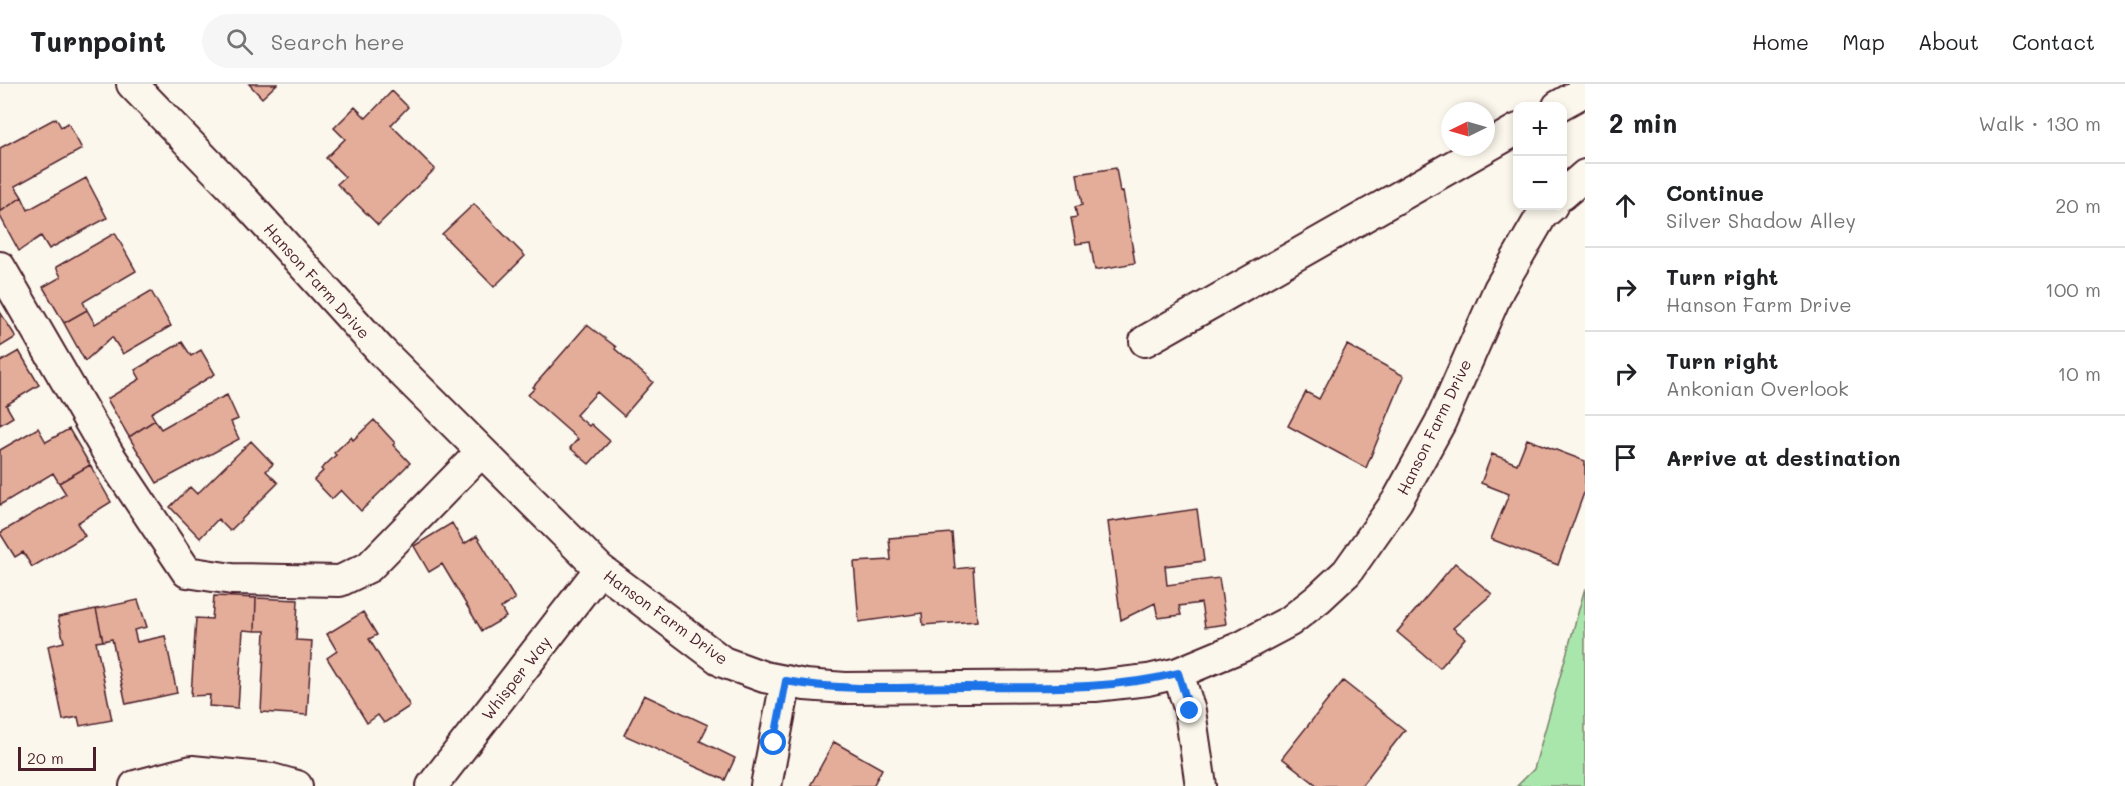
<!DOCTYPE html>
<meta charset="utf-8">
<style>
:root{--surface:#fff;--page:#f6f6f6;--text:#202124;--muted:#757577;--line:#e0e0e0}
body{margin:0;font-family:Mali,sans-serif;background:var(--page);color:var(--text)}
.controls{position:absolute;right:18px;top:18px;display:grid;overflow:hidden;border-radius:12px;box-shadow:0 3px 9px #0003}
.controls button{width:54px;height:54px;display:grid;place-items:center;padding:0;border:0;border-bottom:2px solid var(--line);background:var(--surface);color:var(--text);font:30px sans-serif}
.compass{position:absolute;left:1441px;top:18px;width:54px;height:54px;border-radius:50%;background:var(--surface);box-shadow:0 3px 9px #0003;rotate:265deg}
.scale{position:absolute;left:18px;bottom:15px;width:78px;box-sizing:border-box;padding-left:6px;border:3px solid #4a1f2b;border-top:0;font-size:16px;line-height:21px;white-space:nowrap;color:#4a1f2b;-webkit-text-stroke:4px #fbf7ec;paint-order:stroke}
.stop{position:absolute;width:18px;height:18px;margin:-14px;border:4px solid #1a73e8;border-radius:50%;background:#fff}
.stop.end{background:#1a73e8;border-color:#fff;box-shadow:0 2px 6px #0008}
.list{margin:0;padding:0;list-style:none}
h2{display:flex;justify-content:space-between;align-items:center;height:78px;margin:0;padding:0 24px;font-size:26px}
h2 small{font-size:20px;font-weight:400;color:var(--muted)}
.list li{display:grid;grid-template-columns:39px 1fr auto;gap:18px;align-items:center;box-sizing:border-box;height:84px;padding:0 24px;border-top:2px solid var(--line)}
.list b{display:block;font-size:22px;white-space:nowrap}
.list p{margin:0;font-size:20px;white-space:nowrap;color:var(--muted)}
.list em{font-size:20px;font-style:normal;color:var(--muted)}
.icon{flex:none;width:33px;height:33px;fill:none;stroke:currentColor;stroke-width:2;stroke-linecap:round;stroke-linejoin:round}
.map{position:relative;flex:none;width:1585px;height:702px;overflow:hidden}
header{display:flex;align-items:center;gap:36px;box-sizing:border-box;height:84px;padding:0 30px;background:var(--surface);border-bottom:2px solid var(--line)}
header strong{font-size:28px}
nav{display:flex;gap:33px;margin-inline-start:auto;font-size:21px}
.search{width:420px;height:54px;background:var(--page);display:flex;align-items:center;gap:15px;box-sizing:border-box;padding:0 21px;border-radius:33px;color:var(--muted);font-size:22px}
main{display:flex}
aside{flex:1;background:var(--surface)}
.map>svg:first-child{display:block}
.green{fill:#a9e6ac;stroke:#7a826c;stroke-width:1.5}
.building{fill:#e3ad99;stroke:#4a1f2b;stroke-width:1.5}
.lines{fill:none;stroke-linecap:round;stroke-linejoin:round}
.minor-casing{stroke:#4a1f2b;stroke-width:34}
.minor{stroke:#fbf7ec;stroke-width:30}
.route{stroke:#1a73e8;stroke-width:8}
.labels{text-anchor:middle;stroke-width:5;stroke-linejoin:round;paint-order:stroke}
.street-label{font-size:16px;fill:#4a1f2b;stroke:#fbf7ec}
</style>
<header>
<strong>Turnpoint</strong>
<div class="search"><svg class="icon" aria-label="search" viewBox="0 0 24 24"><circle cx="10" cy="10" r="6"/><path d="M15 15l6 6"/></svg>Search here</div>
<nav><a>Home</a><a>Map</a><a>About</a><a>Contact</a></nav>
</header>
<main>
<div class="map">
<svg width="1585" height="702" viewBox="0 0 1585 702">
<rect width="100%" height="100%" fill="#fbf7ec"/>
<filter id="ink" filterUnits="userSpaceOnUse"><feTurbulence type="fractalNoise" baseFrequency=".0167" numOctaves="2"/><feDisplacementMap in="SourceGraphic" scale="12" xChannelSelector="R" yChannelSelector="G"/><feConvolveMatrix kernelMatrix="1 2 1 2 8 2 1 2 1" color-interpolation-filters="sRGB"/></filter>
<g filter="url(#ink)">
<path class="green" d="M1585,504v198h-68l17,-17z"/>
<path class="building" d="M249,0h28l-15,14z
M392,7l16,16 -17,18 44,44 -57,56 -41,-41 8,-7 -19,-19 19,-19 -11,-11 21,-21 11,11z
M56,34l5,9 7,-4 14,26 -67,37 7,11 -22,15v-64z
M1116,84l4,24 3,-1 12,72 -40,7 -5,-28 -14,2 -5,-26 6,-1 -2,-10 7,-2 -5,-31z
M86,94l21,40 -58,31 -8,-13 -22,15 -19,-35v-4l22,-15 6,13z
M474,120l51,52 -31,31 -52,-53z
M115,149l21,38 -53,31 4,8 -23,13 -21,-36 18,-10 -5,-10z
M151,207l20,35 -48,28 -11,-17 -27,24 -21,-38 23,-13 8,14z
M0,228l16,25 -16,10z
M587,241l29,22 -1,2 38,33 -29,34 -27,-24 -21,23 13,11 2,-2 19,17 -21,23 -19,-16 8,-9 -50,-44 7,-7 -2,-1z
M182,258l9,14 10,-6 14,24 -64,39 4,7 -26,17 -22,-38 33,-20 -5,-9z
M1347,261l57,31 -38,92 -78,-42 18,-34 13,7z
M19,267l20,34 -33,20 7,12 -13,8v-63z
M227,311l11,24 -7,3 8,17 -82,44 -28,-46 26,-17 6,9 28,-16z
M374,336l21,23 -2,2 17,18 -49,48 -20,-21 -9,9 -18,-19 9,-9 -2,-2 15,-14 -2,-2 17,-16 2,3z
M38,344l8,14 23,-13 21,36 -31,18 -6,-10 -53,32v-55z
M1527,355l58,22v29l-27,75 -67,-26 18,-45 -28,-11 11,-29 25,10z
M251,357l22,23 -7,7 12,12 -48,48 -12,-12 -18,19 -30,-31 20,-20 7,7z
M90,381l21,37 -34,21 8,13 -53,31 -9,-15 -8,5 -15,-24 66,-39 -7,-11z
M1197,425l7,52 -39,5 2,19 52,-7 7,46 -21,3 -4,-24 -22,3 2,9 -23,3 -3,-15 -34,17 -13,-98z
M452,439l12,21 13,-8 38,63 -14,9 5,9 -24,14 -40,-67 -13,8 -15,-26z
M952,449l3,36 18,-2 4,54 -54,4 -1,-12 -63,9 -5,-60 37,-2 -2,-22z
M1455,479l37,31 -39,34 12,10 -25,30 -43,-36z
M214,512l42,2 -1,33 -12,-1 -5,78 -29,-2 1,-11 -19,1 5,-78 16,1z
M256,514l42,2 -2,40 16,1 -5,74 -46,-3 4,-81h-10z
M138,516l9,27 -13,3 3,12 28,-6 12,57 -51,11 -14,-65 -9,2 -7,-32z
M96,525l7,32 -7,1 16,78 -32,6 -2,-9 -15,3 -15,-74 16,-4 -6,-25z
M363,528l14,23 -8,4 41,67 -26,17 -6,-8 -11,8 -40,-65 10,-7 -10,-17z
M1343,597l62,49 -44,56h-43l-36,-28z
M644,611l64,30 -8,16 35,17 -10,22 -101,-45z
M834,658l48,27 -9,17h-63z"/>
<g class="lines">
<defs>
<path id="minor" d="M132,0l113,117 135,149 220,219 123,93 41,15 41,8 40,3 250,-2 53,-6 30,-7 65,-27 47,-25 28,-22 29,-27 50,-71 43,-78 59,-134 43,-74 10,-9
M1558,22l27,-15
M1562,111l23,-20
M0,183l109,188 78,117 45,7 108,2 29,-14 112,-115
M1145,257l373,-212
M1178,589l12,38 11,75
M135,702l57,-15 80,8 25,7
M432,702l168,-217
M766,702l20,-105"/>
</defs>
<use href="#minor" class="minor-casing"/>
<use href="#minor" class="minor"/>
</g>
</g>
<g class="lines" filter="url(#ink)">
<path class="route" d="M774,659l12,-62c59,11 119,6 178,6 72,0 144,4 214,-14l12,38"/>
</g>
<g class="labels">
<g class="street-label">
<text transform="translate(317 197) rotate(48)" y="6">Hanson Farm Drive</text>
<text transform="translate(1434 343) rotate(-64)" y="6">Hanson Farm Drive</text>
<text transform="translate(666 533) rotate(36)" y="6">Hanson Farm Drive</text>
<text transform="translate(516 594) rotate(-52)" y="6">Whisper Way</text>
</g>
</g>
</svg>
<div class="controls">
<button>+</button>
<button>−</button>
</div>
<svg class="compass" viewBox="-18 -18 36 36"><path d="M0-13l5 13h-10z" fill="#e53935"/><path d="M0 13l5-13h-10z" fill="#757577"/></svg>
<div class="scale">20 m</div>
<div class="stop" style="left:774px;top:659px"></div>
<div class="stop end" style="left:1190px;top:627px"></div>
</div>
<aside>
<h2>2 min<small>Walk · 130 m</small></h2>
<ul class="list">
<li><svg class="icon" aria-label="ahead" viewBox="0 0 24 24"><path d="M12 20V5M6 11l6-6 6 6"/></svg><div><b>Continue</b><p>Silver Shadow Alley</p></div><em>20 m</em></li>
<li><svg class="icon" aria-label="right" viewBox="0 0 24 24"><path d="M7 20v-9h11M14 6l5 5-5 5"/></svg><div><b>Turn right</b><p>Hanson Farm Drive</p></div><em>100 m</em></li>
<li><svg class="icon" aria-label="right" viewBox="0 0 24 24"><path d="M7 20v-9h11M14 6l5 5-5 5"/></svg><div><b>Turn right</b><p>Ankonian Overlook</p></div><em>10 m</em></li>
<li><svg class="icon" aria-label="arrive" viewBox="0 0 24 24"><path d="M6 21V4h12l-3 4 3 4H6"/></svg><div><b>Arrive at destination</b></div></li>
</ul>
</aside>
</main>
